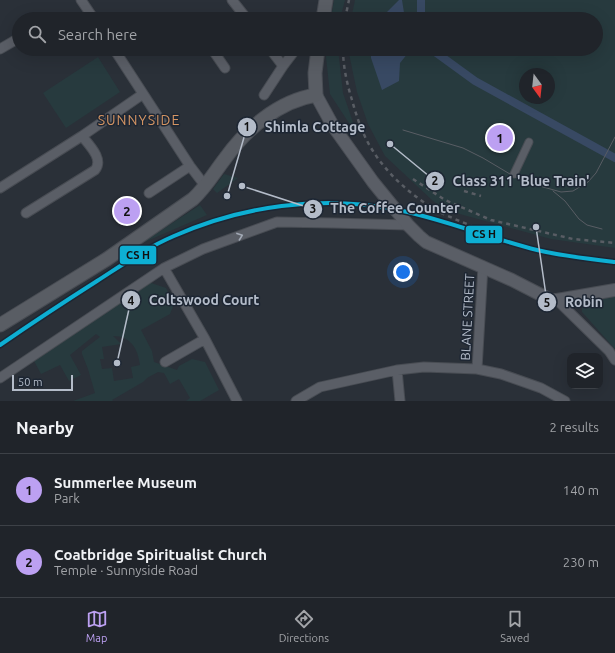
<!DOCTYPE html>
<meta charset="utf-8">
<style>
:root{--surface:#20242a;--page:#282c32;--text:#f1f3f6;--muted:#a2a4a8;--line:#3d4147;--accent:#bca0f2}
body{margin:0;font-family:Ubuntu,sans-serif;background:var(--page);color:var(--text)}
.controls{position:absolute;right:12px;bottom:12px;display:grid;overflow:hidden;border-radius:8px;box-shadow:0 4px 16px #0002}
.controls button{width:36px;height:36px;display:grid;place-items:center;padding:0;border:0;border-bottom:1px solid var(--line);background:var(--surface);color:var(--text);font:20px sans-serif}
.compass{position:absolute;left:519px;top:68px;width:36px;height:36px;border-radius:50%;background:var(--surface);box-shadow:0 4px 16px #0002;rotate:165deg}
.scale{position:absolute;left:12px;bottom:10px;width:61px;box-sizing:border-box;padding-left:4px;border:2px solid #b4bcc9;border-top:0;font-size:11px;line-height:14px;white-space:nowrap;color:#b4bcc9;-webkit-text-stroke:3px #1d2633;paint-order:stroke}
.you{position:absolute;left:403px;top:272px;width:14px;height:14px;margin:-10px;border:3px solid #fff;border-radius:50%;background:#1a73e8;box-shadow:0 0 0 6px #1a73e833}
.badge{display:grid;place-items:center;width:26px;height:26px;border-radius:50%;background:var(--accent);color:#111;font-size:13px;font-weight:700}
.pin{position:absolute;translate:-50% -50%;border:2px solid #fff;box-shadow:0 1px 4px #0006}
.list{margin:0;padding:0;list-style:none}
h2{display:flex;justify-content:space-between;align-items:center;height:52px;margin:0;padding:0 16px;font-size:17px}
h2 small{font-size:13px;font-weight:400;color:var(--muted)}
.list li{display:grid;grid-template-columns:26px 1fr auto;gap:12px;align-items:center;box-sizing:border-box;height:72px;padding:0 16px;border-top:1px solid var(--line)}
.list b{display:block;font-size:15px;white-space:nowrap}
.list p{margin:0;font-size:13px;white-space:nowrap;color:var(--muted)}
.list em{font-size:13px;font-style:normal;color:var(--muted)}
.icon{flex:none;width:22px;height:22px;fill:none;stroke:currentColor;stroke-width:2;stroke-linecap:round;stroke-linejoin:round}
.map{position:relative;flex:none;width:615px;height:401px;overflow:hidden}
.search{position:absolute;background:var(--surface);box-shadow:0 4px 16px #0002;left:12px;right:12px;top:12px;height:44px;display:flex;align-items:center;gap:10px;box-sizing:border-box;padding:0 14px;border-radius:22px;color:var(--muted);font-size:15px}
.sheet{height:196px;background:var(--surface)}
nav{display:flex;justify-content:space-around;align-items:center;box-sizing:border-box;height:56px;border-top:1px solid var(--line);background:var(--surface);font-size:11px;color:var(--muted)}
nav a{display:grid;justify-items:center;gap:2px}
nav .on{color:var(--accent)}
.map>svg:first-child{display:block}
.green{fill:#273a3e;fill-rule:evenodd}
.water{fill:#384963}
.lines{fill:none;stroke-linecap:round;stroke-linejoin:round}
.canal{stroke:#384963;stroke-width:8}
.pedestrian-casing{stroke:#484c53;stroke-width:9}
.minor-casing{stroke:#484c53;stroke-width:11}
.tertiary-casing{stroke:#484c53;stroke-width:14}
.secondary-casing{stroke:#484c53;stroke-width:15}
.pedestrian{stroke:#5a5e66;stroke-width:7}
.minor{stroke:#5a5e66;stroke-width:9}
.tertiary{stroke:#5a5e66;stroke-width:12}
.secondary{stroke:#595d64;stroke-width:13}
.tram{stroke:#595d64;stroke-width:1}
.rail{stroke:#595d64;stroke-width:2.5;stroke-dasharray:4 4;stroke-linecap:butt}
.rail-1-casing{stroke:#1d2633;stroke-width:7}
.rail-1{stroke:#0dafd3;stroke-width:4}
.oneway{stroke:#a2a9b5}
.labels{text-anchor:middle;stroke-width:3;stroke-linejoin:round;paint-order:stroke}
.street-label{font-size:13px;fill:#b4bcc9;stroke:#1d2633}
.neighbourhood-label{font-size:14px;letter-spacing:1px;fill:#d59563;stroke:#1d2633}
.leader{fill:none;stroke:#b4bcc9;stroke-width:1.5}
.callout-dot{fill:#b4bcc9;stroke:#1d2633;stroke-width:1.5}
.mark-label{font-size:12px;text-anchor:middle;font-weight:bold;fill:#111}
.callout-label{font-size:14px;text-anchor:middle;font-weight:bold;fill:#b4bcc9;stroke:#1d2633;stroke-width:3;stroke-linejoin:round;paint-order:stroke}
.line-badge{stroke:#1d2633;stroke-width:1.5}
.pale-badge-label{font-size:11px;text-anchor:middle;font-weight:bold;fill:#111}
</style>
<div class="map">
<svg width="615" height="401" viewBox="0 0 615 401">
<rect width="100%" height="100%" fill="#2a3038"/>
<path class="green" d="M334,0h11l-5,19h-9z
M355,0h260v248l-64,-9 -106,-29 -13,-10 -47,-44 -17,-32 -11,-32 -9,-43h248v-30h-245zM525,74h24v24h-24z
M327,49h11l5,44 15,44 -28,-43 -4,-37z
M98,57l22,35 -54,36 -23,-35z
M224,174l14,4 -21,15 -4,-4z
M200,205l7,10 -67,29z
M145,281l21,7 8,16 -4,10 -29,16 11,21 2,11 23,8 2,-4 13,-7 13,3 14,28 -19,11h-14l4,-3 -11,-19 -9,5 -6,-11 -6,-1 -11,6 -4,4 -31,18 1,1h-40l22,-8 -7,-24 -6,-15v-3l5,-4 13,-10 -4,-3 -26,21 11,20 -12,6 -9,-16 -19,9 -9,-17zM113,336c18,0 25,13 27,29l-9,2 2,11 -19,3 -2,-13 -10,1 -2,-10h4l-2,-12 19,-3z
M615,296v53l-33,-37v-7l5,-3z"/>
<path class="water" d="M399,0h3l3,19h-25z
M371,49h36l1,4 -8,10 -1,18 -17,9 -11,-32z"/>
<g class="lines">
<path class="canal" d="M421,0v19
M431,49l44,32 140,77"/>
<defs>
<path id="pedestrian" d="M514,174l15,-32"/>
<path id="minor" d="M81,0l13,19
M232,0l15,19
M0,49l19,-11
M114,49l76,117 16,21
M215,49l-1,3 11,16
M283,66l13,-17
M264,95l19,-29 -13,-17
M0,188l82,-52 61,-42
M149,193l41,-27
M26,213l69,-43c9,-11 -6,-25 -13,-34
M164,268l41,71 32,62
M557,300l52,51 6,9
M165,362l40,-23
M477,369l6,-103
M397,370l3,31
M0,378l164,-110 39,-19 74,-27 55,1 76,2
M296,401l24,-14 77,-17 27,-3 53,2 24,5 40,14 24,13"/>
<path id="tertiary" d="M316,95l17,31 40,56 35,43 11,11 7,6 86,38 39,20h6l58,-10"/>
<path id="secondary" d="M323,19l3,-19
M0,325l107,-66 86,-60c13,-12 21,-26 31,-39 21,-30 54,-59 92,-65l-1,-22 3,-24"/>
</defs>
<use href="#pedestrian" class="pedestrian-casing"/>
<use href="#minor" class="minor-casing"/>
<use href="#tertiary" class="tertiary-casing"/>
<use href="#secondary" class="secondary-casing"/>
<use href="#pedestrian" class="pedestrian"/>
<use href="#minor" class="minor"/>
<use href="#tertiary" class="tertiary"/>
<use href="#secondary" class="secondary"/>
<path class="tram" d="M403,130l60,18 20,10 32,19 14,6 32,9 12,-1 15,-9 8,-9 19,-36
M553,191l12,10 14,18 8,6 15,4"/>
<path class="rail" d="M345,19l4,-19
M343,49c0,17 4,35 9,51 5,18 11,36 21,51 15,24 40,46 65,60 11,6 24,11 36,16
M413,179l32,21 46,20 82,19 42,4
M464,191l17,5"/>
<defs>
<path id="rail-1" d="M0,345c32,-22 64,-43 97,-64 25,-16 49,-33 77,-45 68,-30 146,-41 219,-27 49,9 95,29 144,41 25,6 52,9 78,12"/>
</defs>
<use href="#rail-1" class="rail-1-casing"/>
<use href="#rail-1" class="rail-1"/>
</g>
<defs><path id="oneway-chevron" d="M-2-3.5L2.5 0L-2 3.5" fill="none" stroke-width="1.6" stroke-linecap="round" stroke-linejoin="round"/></defs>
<use class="oneway" href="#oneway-chevron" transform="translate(240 236) rotate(-20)"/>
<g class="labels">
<g class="street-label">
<text transform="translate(467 317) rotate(-87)" y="5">BLANE STREET</text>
</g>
<g class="neighbourhood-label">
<text x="139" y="125">SUNNYSIDE</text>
</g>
</g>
<path class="leader" d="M227 196L247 127M390 144L435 181M242 186L313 209M117 363L131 300M536 227L547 302"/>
<g class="callout-dot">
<circle cx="227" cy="196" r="4"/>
<circle cx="390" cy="144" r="4"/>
<circle cx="242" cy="186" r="4"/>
<circle cx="117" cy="363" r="4"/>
<circle cx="536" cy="227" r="4"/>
<circle cx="247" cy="127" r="10"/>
<circle cx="435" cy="181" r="10"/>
<circle cx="313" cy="209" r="10"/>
<circle cx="131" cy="300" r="10"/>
<circle cx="547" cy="302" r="10"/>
</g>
<g class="mark-label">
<text x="247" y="131">1</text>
<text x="435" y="185">2</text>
<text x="313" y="213">3</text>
<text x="131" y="305">4</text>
<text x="547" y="307">5</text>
</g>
<g class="callout-label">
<text x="315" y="132">Shimla Cottage</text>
<text x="521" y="186">Class 311 'Blue Train'</text>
<text x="395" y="213">The Coffee Counter</text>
<text x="204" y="305">Coltswood Court</text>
<text x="584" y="307">Robin</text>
</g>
<g class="line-badge">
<rect x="465" y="225" width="38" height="19" rx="4" fill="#0dafd3"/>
<rect x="119" y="245" width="38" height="20" rx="4" fill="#0dafd3"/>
</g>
<g class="pale-badge-label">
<text x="484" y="238">CS H</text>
<text x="138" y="259">CS H</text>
</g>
</svg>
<div class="controls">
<button><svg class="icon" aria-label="layers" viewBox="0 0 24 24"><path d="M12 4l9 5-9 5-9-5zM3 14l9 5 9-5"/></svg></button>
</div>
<svg class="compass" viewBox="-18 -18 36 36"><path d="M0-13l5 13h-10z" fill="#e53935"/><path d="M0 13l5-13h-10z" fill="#a2a4a8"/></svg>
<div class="scale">50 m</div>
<div class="you"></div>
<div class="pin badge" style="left:500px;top:138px">1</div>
<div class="pin badge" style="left:127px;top:211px">2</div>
<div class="search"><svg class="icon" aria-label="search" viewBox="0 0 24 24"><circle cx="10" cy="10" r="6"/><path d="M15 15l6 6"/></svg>Search here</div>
</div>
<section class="sheet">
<h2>Nearby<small>2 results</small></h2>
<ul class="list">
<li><span class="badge">1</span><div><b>Summerlee Museum</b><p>Park</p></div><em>140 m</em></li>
<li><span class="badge">2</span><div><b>Coatbridge Spiritualist Church</b><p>Temple · Sunnyside Road</p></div><em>230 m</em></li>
</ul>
</section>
<nav>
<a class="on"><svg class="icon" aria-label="map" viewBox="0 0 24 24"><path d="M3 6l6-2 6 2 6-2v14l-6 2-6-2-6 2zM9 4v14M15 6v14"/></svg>Map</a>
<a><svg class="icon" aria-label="directions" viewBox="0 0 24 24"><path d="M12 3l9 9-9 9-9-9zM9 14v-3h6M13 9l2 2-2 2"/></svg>Directions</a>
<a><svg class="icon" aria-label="saved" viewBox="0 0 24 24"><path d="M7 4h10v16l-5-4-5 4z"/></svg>Saved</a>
</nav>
